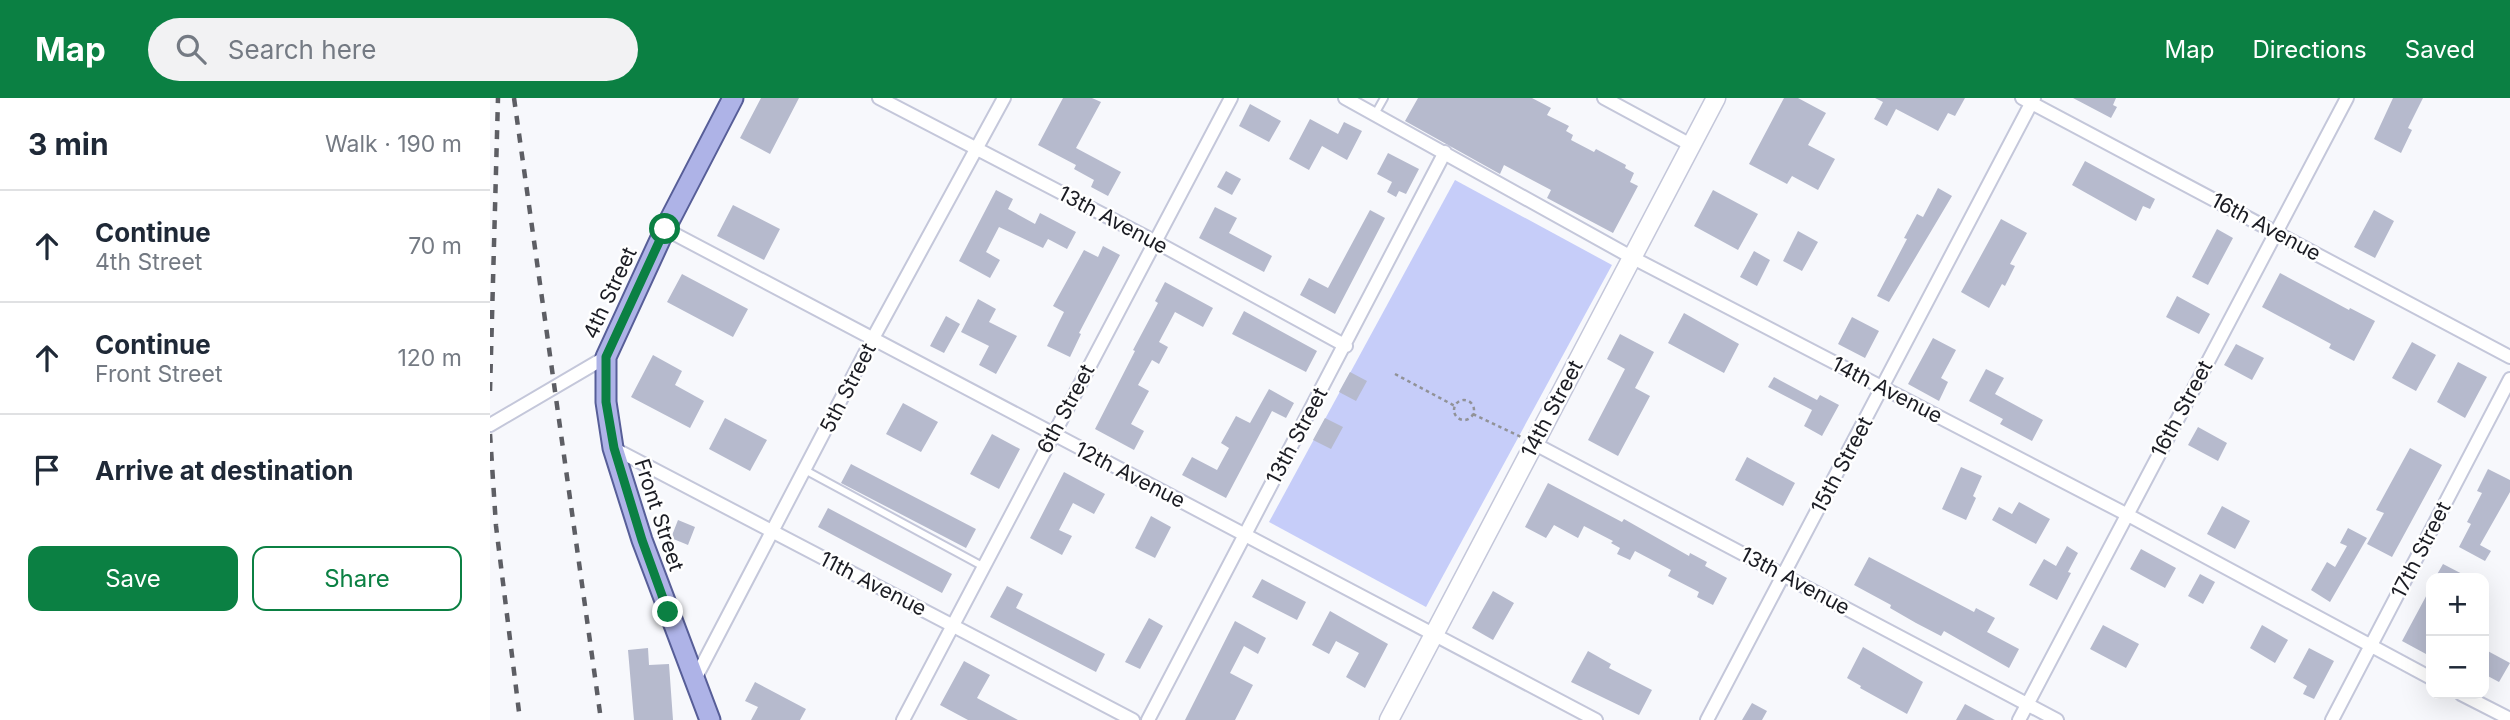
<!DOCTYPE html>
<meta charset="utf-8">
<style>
:root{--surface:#fff;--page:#f2f2f3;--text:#1f2937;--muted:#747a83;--line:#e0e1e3;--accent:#0b8043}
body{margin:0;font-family:Inter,sans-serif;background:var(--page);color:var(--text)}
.controls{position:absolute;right:21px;bottom:21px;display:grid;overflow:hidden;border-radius:14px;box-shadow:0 7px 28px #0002}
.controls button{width:63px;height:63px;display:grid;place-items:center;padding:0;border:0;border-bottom:2px solid var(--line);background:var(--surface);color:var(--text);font:35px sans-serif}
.stop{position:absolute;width:21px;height:21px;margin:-16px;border:5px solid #0b8043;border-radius:50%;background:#fff}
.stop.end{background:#0b8043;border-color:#fff;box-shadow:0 2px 7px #0008}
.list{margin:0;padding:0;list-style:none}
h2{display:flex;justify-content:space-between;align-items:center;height:91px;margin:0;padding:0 28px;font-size:30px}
h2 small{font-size:23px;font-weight:400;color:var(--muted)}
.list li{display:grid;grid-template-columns:46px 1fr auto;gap:21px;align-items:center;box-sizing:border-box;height:112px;padding:0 28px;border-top:2px solid var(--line)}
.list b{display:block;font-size:26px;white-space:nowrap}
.list p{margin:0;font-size:23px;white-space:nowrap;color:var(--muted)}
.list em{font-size:23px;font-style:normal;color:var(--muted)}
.actions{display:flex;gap:14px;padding:21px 28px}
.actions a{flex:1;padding:16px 0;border:2px solid var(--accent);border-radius:14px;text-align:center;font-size:24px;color:var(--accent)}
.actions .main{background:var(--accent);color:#fff}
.icon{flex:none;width:38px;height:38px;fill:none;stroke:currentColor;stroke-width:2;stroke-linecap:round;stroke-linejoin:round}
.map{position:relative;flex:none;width:2020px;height:622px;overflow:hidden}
header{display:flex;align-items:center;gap:42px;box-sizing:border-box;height:98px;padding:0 35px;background:var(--accent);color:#fff}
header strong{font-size:33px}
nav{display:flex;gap:38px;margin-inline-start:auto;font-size:24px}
.search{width:490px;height:63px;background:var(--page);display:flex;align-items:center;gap:18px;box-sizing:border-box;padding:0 24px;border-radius:38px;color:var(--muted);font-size:26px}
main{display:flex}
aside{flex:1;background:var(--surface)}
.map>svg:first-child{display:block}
.green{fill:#c6cdf9}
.building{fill:#b6bacd}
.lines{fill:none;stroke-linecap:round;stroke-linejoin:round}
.service-casing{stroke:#c4c7da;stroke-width:10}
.minor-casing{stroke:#c4c7da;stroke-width:16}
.secondary-casing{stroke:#c4c7da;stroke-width:21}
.primary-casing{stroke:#575e98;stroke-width:23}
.path{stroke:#919297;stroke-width:2.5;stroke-dasharray:3.5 3.5;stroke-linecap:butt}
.service{stroke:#fff;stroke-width:6}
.minor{stroke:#fff;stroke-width:12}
.secondary{stroke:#fff;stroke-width:18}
.primary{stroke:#aeb3e7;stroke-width:19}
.rail{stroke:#5d5e64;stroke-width:4.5;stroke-dasharray:9 9;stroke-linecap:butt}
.route{stroke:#0b8043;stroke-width:9}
.labels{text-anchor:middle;stroke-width:5;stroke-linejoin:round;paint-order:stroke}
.street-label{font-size:21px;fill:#1b1c23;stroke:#fff}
</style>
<header>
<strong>Map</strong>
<div class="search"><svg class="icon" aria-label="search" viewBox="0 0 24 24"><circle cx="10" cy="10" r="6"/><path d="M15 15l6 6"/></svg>Search here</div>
<nav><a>Map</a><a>Directions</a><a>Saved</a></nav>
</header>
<main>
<aside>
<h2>3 min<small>Walk · 190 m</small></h2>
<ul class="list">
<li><svg class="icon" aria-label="ahead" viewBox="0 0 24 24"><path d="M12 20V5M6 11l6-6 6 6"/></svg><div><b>Continue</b><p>4th Street</p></div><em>70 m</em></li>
<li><svg class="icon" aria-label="ahead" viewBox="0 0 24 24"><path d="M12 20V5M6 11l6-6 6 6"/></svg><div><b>Continue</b><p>Front Street</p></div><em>120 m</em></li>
<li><svg class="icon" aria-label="arrive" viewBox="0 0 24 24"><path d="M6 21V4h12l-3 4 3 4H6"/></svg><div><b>Arrive at destination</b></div></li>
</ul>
<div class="actions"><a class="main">Save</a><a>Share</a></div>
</aside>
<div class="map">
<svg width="2020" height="622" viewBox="0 0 2020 622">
<rect width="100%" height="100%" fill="#f7f8fc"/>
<path class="green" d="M965,82l157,85 -186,342 -157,-85z"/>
<path class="building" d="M271,0h38l-29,56 -30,-16z
M573,0h29l9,4 -25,46 45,24 -13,24 -17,-9 3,-7 -20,-11 2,-4 -38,-20z
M928,0h114l19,10 -4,7 22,11 -3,5 7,4 -2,5 23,12 2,-3 30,16 -1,3 9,5 -4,9 8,4 -25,47 -66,-35 4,-8 -47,-25 -4,9 -95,-53z
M1294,0h14l28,15 -18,32 27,14 -17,31 -26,-14 -5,8 -38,-20z
M1385,0h90l-10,18 -7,-3 -10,18 -42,-22 -9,17 -13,-7 9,-17z
M1583,0h43l-3,7 4,2 -6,11z
M1903,0h30l-15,30 4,2 -11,23 -27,-14z
M760,6l31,17 -12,21 -30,-16z
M820,21l28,15 6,-12 18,9 -15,29 -25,-14 -13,24 -20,-11z
M898,55l31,16 -13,25 -7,-3 -3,6 -9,-5 5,-10 -15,-8z
M1595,63l70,38 -5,10 -7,-3 -7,15 -64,-36z
M736,73l15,8 -9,16 -15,-8z
M1448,90l14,8 -63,106 -12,-6 30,-57 -3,-1 13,-24 6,3z
M506,92l17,9 -5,10 27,15 5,-11 36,19 -9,17 -19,-10 -5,9 -44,-21 -13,25 14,8 -10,18 -31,-17z
M1223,92l45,24 -20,36 -44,-24z
M243,107l47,24 -16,31 -47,-24z
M725,109l22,11 -8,15 43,23 -8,16 -65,-34z
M880,112l15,8 -50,96 -35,-19 9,-17 19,10z
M1884,112l20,11 -19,37 -21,-11z
M1511,121l26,14 -17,31 5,2 -10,20 -3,-2 -13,24 -28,-16z
M1727,131l16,9 -25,47 -16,-8z
M1308,133l20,11 -16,29 -19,-10z
M613,148l17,9 -41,78 2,1 -11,23 -23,-11 17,-34 -11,-6 31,-56 14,7z
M1264,153l16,9 -13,26 -17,-9z
M1790,175l69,37 1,-2 25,13 -21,40 -25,-13 2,-4 -69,-37z
M192,176l66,35 -15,28 -66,-35z
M675,184l48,26 -10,19 -28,-15 -16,30 9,5 -9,17 -7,-4 -14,25 11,6 -18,33 13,7 -10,19 -39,-21 40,-78 -2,-1 25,-47 -3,-2z
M1687,198l33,18 -11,20 -33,-17z
M488,201l18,10 -7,13 28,14 -21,38 -17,-9 10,-19 -28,-14z
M754,213l73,40 -11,21 -74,-38z
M1194,215l55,31 -15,29 -56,-30z
M456,218l14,8 -16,29 -14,-7z
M1362,219l27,14 -14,27 -27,-14z
M1130,236l34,18 -19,36 15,8 -32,60 -30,-16 37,-71 -18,-10z
M1443,240l23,12 -15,28 7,4 -9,19 -31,-17z
M1922,244l24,13 -20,36 -24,-13z
M1746,246l28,14 -12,22 -28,-15z
M163,257l29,16 -7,14 29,16 -14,27 -59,-31z
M1968,264l29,15 -22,41 -28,-16z
M1496,271l18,9 -9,16 48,26 -11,21 -32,-17 3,-5 -34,-18z
M860,274l17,9 -11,20 -17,-9z
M1284,279l43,23 3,-5 19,10 -17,31 -18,-10 8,-16 -44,-23z
M779,291l25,14 -8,15 -14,-7 -46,87 -44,-23 10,-18 25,13 12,-22 -8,-5 15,-27 14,7z
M413,305l35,19 -17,30 -35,-18z
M235,320l42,22 -17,31 -41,-22z
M835,320l18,9 -12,22 -18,-9z
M1708,329l29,16 -9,18 -30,-16z
M502,336l28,15 -21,40 -29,-15z
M1920,350l32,17 -50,92 -25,-13 17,-31 -8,-3z
M1257,359l48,26 -12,23 -48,-26z
M361,366l125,65 -10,19 -125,-65z
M1471,369l21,9 -9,20 3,2 -10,22 -24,-11z
M1998,371l22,11v12l-30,53 11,6 -6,10 -26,-14 12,-23 -4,-2 15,-29 -5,-2z
M574,374l41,22 -11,20 -21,-11 -14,27 13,6 -10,19 -32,-17z
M1058,385l74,39 2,-3 65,37 1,-3 17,9 -2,4 22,12 -14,27 -16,-8 2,-5 -31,-16 3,-6 -36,-19 -5,9 -13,-6 3,-6 -9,-5 2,-2 -29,-15 -6,12 -24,-13 -8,13 -21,-11z
M1529,404l31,17 -14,25 -44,-24 7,-13 13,7z
M1732,408l28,15 -15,28 -28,-15z
M338,410l124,66 -10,19 -124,-66z
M661,418l20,11 -16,31 -20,-10z
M188,422l17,7 -7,18 -17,-7z
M1858,430l19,10 -37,64 -19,-12 16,-28 8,5 12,-21 -7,-3z
M1577,448l11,7 -10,19 3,1 -14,27 -28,-15 15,-26 12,7z
M1651,451l35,19 -11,20 -35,-19z
M1379,459l105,55 2,-4 19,10 -8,14 32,17 -10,19 -65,-37 -3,5 -25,-13 -26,-15 1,-3 -37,-20z
M1953,466l27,14h-35z
M1710,476l15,8 -12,22 -15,-8z
M772,481l44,23 -9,18 -45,-23z
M517,488l16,8 -7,14 89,46 -9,18 -106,-55z
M1941,489v57l-5,10 -24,-13z
M1003,493l21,12 -21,37 -21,-12z
M840,513l58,33 -23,44 -19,-11 13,-24 -23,-12 -7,13 -17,-9z
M659,520l14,8 -23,43 -15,-7z
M745,523l31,17 -8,16 -14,-8 -14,27 23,12 -18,35h-50z
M1613,527l36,19 -13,24 -36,-19z
M1772,527l26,15 -13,23 -25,-15z
M1373,549l60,35 -16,32 -47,-26 1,-2 -14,-8z
M158,550l1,17 20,-1 4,56h-39l-6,-70z
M1819,550l25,13 -20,38 -11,-5 4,-8 -14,-8z
M1994,551l26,14 -11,19 -15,-8z
M1098,553l23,13 -2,4 43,22 -13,25 -68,-33z
M474,563l26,14 -13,23 41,22h-50l-28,-15z
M265,584l51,27 -6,11h-49l7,-13 -13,-6z
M1262,605l15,8 -5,9h-20z
M1475,606l30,16h-39z"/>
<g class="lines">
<defs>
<path id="service" d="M885,16l9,-16
M315,372l179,97"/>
<path id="minor" d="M389,0l277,144 190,104
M855,0l288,160 493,256 305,164
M1114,0l87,47
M1532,0l488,259
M175,131c309,165 621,326 931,491
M0,327l116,-68
M1043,345l524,277
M123,350l520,272
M205,581l177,-339 132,-242
M1971,596l49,25
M413,622l328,-622
M658,622l297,-568
M1217,622l327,-622
M1529,622l328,-622
M1842,622l178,-341"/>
<path id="secondary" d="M899,622l327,-622"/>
<path id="primary" d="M220,622l-68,-180 -29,-92 -7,-46v-45l59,-128 68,-131"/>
</defs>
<use href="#service" class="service-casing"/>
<use href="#minor" class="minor-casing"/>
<use href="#secondary" class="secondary-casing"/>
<use href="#primary" class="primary-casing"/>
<path class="path" d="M905,276l60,32
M964 312a10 10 0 1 1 20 0a10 10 0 1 1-20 0Z
M983,316l48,23"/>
<use href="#service" class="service"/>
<use href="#minor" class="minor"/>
<use href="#secondary" class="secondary"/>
<use href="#primary" class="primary"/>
<path class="rail" d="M24,0l87,622
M0,293l8,-293
M0,336l6,92 24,194"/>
</g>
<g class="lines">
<path class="route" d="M175,131l-59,128v45l8,46 28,92 26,72"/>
</g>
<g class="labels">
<g class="street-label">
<text transform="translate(623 122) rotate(28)" y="7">13th Avenue</text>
<text transform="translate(1776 129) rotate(28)" y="7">16th Avenue</text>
<text transform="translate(120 195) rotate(-65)" y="7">4th Street</text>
<text transform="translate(358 290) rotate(-63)" y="7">5th Street</text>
<text transform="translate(1397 292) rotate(27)" y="7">14th Avenue</text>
<text transform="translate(576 311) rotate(-62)" y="7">6th Street</text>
<text transform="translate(1062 311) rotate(-62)" y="7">14th Street</text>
<text transform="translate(1692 311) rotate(-62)" y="7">16th Street</text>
<text transform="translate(807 338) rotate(-62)" y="7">13th Street</text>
<text transform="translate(1352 367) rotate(-62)" y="7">15th Street</text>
<text transform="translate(640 377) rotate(27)" y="7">12th Avenue</text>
<text transform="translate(169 417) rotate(72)" y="7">Front Street</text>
<text transform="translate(1931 452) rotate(-63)" y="7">17th Street</text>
<text transform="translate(1305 483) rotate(28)" y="7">13th Avenue</text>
<text transform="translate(383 486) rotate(27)" y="7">11th Avenue</text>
</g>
</g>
</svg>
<div class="controls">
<button>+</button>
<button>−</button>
</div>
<div class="stop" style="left:175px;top:131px"></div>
<div class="stop end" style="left:178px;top:514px"></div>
</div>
</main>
